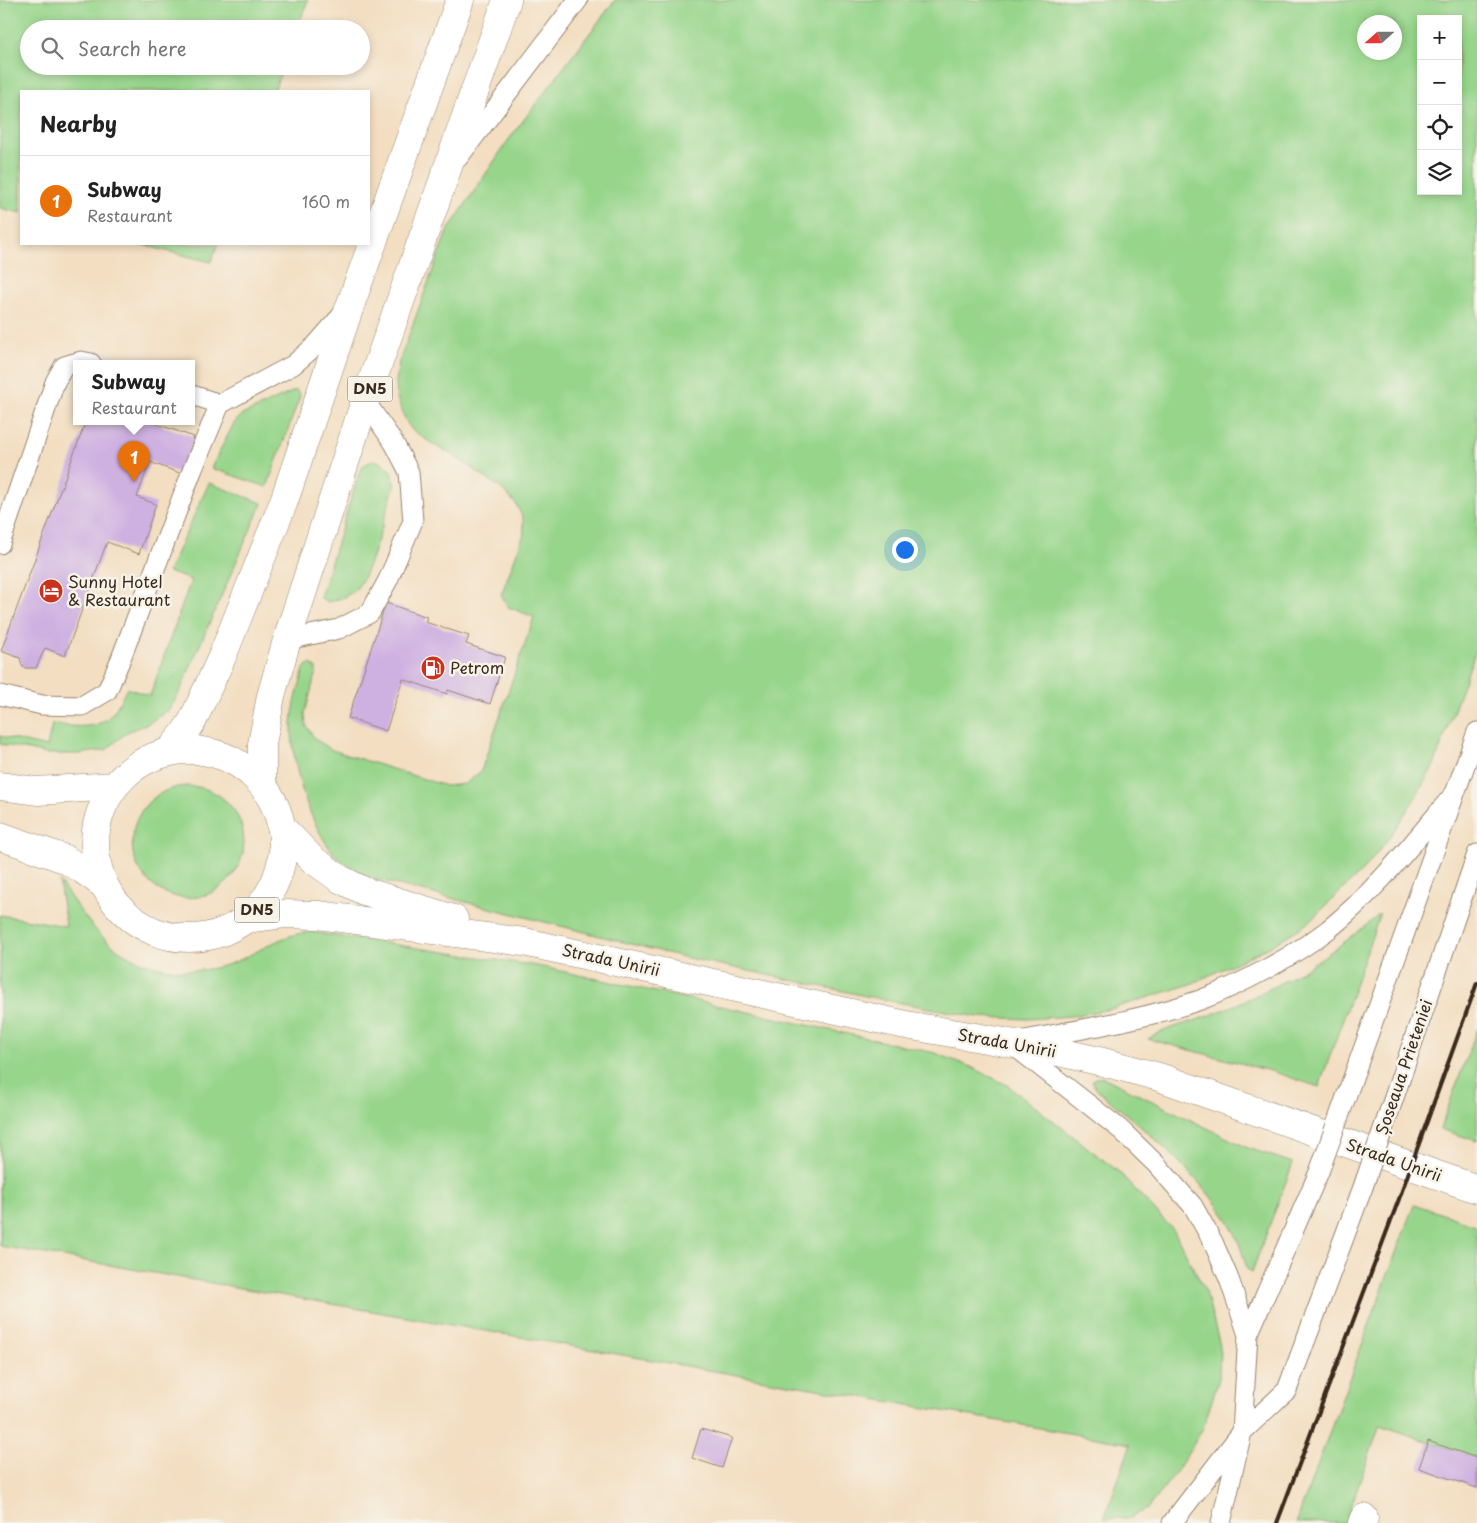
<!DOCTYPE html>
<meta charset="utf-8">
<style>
:root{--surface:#fff;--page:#f6f6f6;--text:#222;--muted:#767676;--line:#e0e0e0;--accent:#c8321e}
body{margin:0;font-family:"Playpen Sans",sans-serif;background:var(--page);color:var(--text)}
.controls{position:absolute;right:15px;top:15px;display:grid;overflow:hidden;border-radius:0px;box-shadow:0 2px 8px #0003}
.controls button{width:45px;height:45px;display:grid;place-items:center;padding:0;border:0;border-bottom:1px solid var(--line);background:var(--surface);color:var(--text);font:25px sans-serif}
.compass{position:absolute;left:1357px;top:15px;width:45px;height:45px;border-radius:50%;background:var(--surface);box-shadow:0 2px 8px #0003;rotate:249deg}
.you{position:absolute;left:904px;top:549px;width:18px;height:18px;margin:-12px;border:4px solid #fff;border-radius:50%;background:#1a73e8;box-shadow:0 0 0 8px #1a73e833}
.badge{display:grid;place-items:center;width:32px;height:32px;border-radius:50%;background:var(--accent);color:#fff;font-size:16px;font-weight:700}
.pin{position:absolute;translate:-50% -41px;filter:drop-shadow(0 1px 2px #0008)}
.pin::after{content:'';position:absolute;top:26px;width:18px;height:15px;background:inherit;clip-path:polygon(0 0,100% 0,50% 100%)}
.popup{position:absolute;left:73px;top:360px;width:122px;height:65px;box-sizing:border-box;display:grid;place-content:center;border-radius:0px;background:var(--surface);filter:drop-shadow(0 1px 4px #0005);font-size:16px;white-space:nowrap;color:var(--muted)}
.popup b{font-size:19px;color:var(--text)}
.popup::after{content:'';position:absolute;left:50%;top:100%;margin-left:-10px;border:10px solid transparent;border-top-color:var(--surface)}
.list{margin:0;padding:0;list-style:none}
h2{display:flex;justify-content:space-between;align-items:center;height:65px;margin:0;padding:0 20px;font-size:21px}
h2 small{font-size:16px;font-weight:400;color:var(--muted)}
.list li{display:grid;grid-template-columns:32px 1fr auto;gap:15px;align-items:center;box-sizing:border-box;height:90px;padding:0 20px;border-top:1px solid var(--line)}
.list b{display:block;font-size:19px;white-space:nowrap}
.list p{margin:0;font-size:16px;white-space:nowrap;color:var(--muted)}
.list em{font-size:16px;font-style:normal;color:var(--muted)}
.icon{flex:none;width:28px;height:28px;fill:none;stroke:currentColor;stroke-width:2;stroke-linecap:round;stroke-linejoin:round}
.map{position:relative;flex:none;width:1477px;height:1523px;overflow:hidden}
.search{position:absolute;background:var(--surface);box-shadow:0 2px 8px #0003;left:20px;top:20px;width:350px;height:55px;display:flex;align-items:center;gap:12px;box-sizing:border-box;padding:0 18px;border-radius:28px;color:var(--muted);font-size:19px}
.panel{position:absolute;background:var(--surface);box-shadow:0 2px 8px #0003;left:20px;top:90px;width:350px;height:155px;border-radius:0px}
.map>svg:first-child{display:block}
.green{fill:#97d58b;stroke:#698054;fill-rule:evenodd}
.building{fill:#ceb0e1}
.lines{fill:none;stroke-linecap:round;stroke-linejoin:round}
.lane-casing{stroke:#978470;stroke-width:21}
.street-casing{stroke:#978470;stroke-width:29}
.secondary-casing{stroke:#978470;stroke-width:29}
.highway-casing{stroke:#978470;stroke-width:29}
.lane{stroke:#fff;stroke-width:19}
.street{stroke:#fff;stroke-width:28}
.secondary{stroke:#fff;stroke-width:28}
.highway{stroke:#fff;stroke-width:28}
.rail{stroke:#3b2a1e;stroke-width:4}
.lane-bridge-casing{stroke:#978470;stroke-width:21;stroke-linecap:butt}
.lane-bridge{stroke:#fff;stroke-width:19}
.labels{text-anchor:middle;stroke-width:5;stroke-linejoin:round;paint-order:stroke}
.shield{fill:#f7f3e8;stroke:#73665b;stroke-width:1}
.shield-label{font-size:15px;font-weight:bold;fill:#3b2a1e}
.poi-label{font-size:16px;fill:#3b2a1e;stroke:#f7f3e8;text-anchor:start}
.street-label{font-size:16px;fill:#3b2a1e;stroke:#f7f3e8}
</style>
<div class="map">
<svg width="1477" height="1523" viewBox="0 0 1477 1523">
<rect width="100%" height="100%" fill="#f7f3e8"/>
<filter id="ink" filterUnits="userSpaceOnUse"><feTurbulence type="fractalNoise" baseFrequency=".02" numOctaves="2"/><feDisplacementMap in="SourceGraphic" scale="10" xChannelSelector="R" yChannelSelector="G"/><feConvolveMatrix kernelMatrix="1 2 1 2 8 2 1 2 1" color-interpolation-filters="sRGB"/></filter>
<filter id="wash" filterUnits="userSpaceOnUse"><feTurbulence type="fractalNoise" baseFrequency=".0096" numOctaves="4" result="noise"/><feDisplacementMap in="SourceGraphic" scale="20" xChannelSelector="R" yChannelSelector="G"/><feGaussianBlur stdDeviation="1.12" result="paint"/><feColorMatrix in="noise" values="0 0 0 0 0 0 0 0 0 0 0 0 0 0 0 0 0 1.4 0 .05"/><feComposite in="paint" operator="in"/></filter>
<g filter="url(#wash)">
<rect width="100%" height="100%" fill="#f3dec1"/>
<path class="green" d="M0,0h308l-11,29h-268v37h254l-9,25h-253v122l-21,-5z
M615,0h862v647l-43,118 -20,35 -25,38 -24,30 -57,55 -37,23 -80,38 -80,25 -39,7 -44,3 -50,-2 -98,-18 -201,-43 -304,-77c-13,-6 -27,-11 -37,-21 -29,-29 -51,-103 -45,-144 2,-15 7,-30 11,-45l3,-4 4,-1 5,4v4l-11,41 1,12 9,14 17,11 114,36 19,-2 16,-13 53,-154 -26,-10 -7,-12 23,-61 -1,-16 -7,-14 -14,-15 -48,-33 -20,-11 -23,-16 -6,-10 -8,-21 -1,-17 3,-19 48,-130 60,-90zM1421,19h37v172h-37zM1394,22v30h-30v-30z
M139,244h79l-7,18z
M296,390l4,5 -1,4 -32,88 -56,-19 23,-45 8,-8z
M374,460c14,4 21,13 20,28 -8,22 -24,88 -39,102 -8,7 -18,10 -28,12l-7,-5 39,-124 5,-8z
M209,483l53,20 -83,190 -9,16 -21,14 -22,9 -21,18 -27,4h-32l-47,-10v-8l47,11 5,-23c19,2 44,7 58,-8 7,-7 12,-19 17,-28l23,8 41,-116 -23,-8z
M132 842a56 56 0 1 1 112 0a56 56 0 1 1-112 0Z
M59,881c16,22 32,48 54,65 35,26 84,32 124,15 26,-11 44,-27 74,-29l227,34 397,87 36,14 36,18 112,87 55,59 32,61 14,54 -1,33 -16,49 -26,43 -30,38 -19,9 -24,1 27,-75 -1131,-198v-331l66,11z
M1380,914l-61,173 -45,-15 -126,-33c14,-9 30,-13 46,-18 17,-6 34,-13 50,-20 50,-22 94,-52 136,-87z
M1477,1029v112l-37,-12z
M1101,1076l147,72 45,15 -41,109 -5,-3c-5,-18 -11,-38 -22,-53 -34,-50 -83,-88 -129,-127l-4,-7 3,-4z
M1414,1204l63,22v232l-97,-33 -35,98h-49z"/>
<g id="blocks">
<path class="building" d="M86,421h62l46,16 -12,37 -32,-12 -13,35 19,7 -17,50 -32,-12 -42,114 -20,-8 -9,20h-10l-4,-2 -2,-8 -19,-7z
M386,603l41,14 -2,5 44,14 -3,8 39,13 -15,47 -42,-14 -1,4 -44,-15 -17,52 -38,-13z
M701,1429l31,9 -10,30 -30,-10z
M1428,1441l49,17v30l-58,-20z"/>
</g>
</g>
<g filter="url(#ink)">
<use href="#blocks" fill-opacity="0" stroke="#978470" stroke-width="1"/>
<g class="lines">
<defs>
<path id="lane" d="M458,158l120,-158
M192,395l28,9
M0,544l55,-162 9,-16 17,-5 10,2
M287,640l52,-11 31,-16 18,-33 25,-59 -4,-49 -15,-29 -29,-42
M0,695l42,10 40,1 25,-15 13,-30 72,-190 28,-67 73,-39 23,-20 26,-30
M1024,1040c57,-11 122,-21 176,-40 41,-15 95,-45 129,-71 48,-39 86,-89 126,-136
M1013,1045l108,85 35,34 37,42 20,36 16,37 19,56 -6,97 -21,91
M1346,1097l131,-365
M1389,1112l88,-258
M1248,1335l71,-163
M1172,1523l70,-91 45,-42 76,-203"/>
<path id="street" d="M1362,1523l2,-5"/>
<path id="secondary" d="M281,827l31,32 28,20 24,12 90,28
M246,919l38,-5 34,1 206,27 382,83 144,25 53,12 56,15 318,112"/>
<path id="highway" d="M95 844a94 94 0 1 1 188 0a94 94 0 1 1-188 0Z
M169,752l14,-17 9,-13 30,-65 62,-156 66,-195 110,-306
M262,784v-40l9,-48 16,-56 78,-239 142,-401
M0,786l37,5 77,-5
M0,836l65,23 18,11 20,14"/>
</defs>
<use href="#lane" class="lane-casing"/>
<use href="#street" class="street-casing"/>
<use href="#secondary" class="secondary-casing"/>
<use href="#highway" class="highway-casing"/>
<use href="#lane" class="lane"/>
<use href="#street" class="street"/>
<use href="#secondary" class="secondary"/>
<use href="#highway" class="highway"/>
<path class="rail" d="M1277,1523l122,-324 78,-216"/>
<defs>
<path id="lane-bridge" d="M1319,1172l27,-75
M1363,1187l26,-75"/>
</defs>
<use href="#lane-bridge" class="lane-bridge-casing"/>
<use href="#lane-bridge" class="lane-bridge"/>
</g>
</g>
<defs>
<symbol id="hotel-disc" viewBox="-11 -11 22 22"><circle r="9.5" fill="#c8321e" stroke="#f7f3e8"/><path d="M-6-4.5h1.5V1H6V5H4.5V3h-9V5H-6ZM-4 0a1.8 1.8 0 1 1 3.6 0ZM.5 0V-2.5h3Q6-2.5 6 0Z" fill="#fff"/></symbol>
<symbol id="fuel-disc" viewBox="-11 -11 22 22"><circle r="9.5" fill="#c8321e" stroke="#f7f3e8"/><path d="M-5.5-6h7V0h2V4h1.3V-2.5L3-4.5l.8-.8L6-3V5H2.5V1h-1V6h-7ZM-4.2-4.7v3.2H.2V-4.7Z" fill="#fff"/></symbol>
</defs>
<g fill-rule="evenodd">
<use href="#hotel-disc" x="37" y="577" width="28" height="28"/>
<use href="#fuel-disc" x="419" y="654" width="28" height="28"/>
</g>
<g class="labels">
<g class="shield">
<rect x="347.5" y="376.5" width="45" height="25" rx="4"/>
<rect x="234.5" y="897.5" width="45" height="25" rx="4"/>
</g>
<g class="shield-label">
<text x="370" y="394">DN5</text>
<text x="257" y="915">DN5</text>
</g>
<g class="poi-label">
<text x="68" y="588">Sunny Hotel<tspan x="68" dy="18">&amp; Restaurant</tspan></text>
<text x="450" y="674">Petrom</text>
</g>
<g class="street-label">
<text transform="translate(611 960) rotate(12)" y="6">Strada Unirii</text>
<text transform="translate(1007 1043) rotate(10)" y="6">Strada Unirii</text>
<text transform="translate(1404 1067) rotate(-71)" y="6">Șoseaua Prieteniei</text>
<text transform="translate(1394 1160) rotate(19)" y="6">Strada Unirii</text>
</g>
</g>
</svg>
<div class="controls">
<button>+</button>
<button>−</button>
<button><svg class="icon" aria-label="locate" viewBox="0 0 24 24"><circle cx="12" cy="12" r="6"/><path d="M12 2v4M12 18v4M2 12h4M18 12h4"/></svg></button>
<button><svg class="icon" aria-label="layers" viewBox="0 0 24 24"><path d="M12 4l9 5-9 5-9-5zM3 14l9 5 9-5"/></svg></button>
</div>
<svg class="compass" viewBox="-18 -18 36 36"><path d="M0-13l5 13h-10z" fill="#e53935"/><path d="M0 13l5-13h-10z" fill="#767676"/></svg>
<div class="you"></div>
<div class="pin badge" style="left:134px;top:482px;background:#e8710a">1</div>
<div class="popup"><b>Subway</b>Restaurant</div>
<div class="search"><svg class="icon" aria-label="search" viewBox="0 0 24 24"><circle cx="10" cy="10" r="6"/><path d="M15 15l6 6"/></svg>Search here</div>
<section class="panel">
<h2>Nearby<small></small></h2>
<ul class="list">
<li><span class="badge" style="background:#e8710a">1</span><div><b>Subway</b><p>Restaurant</p></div><em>160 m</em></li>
</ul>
</section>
</div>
